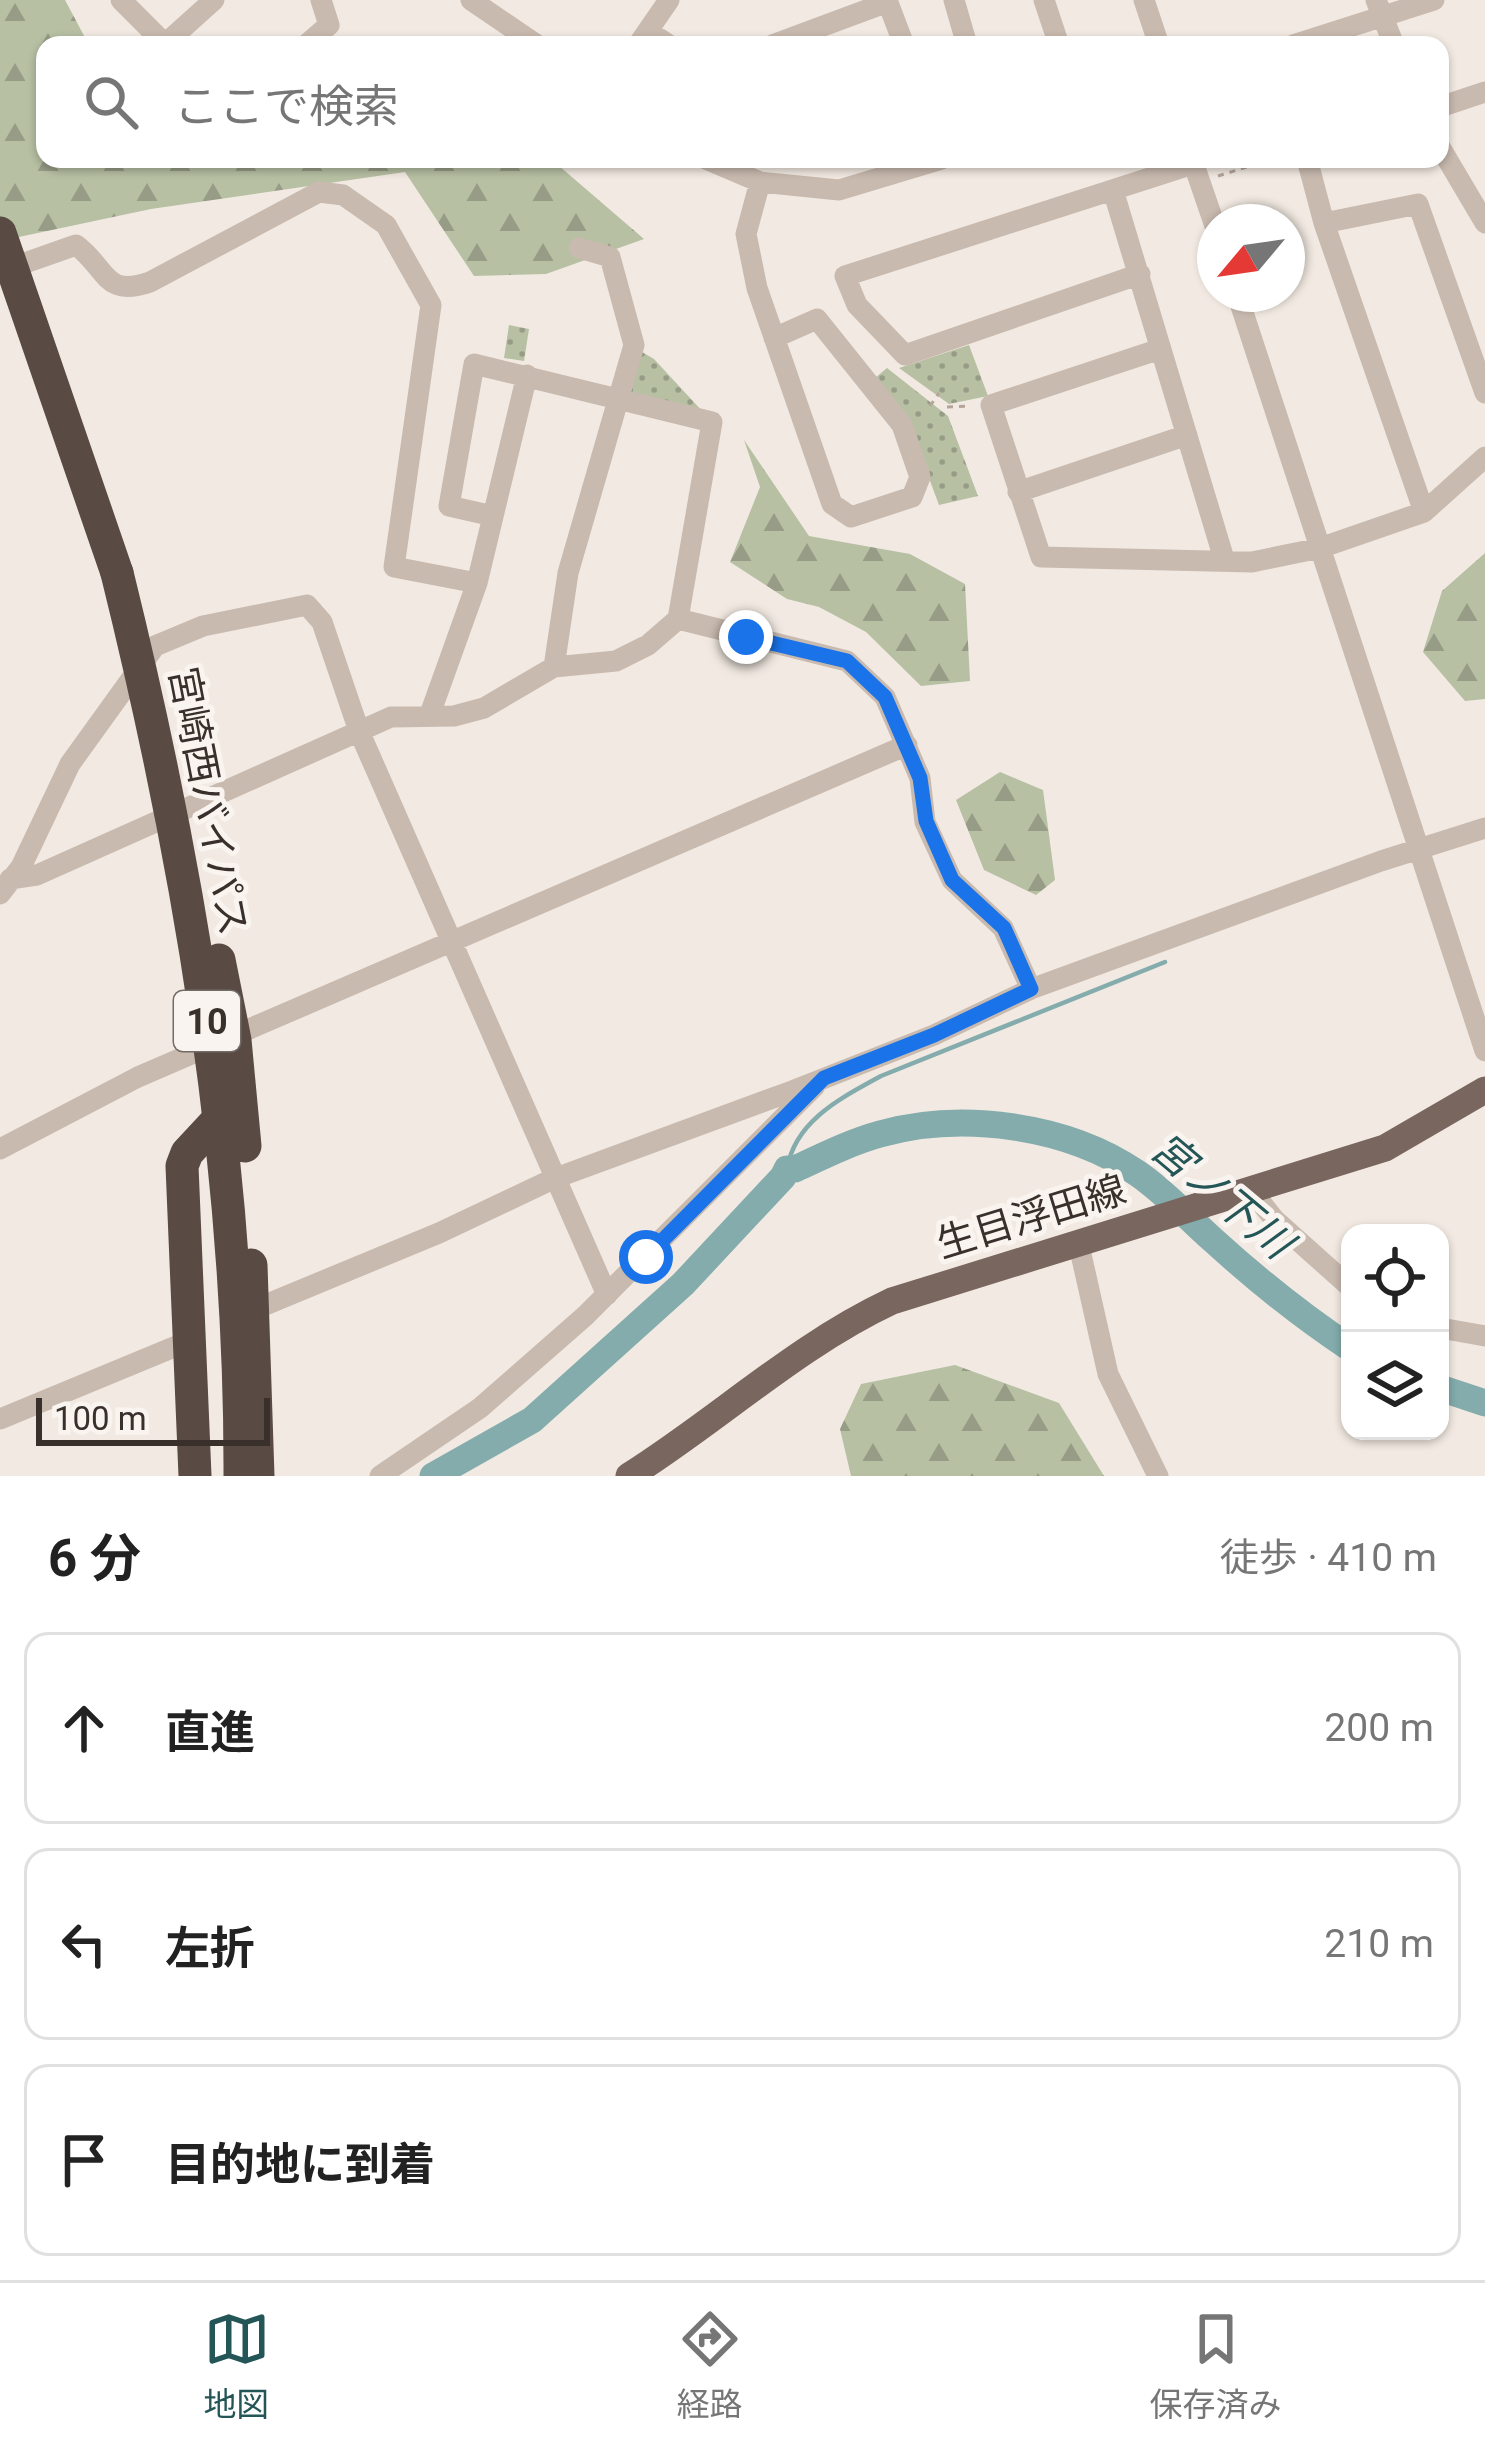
<!DOCTYPE html>
<html lang="ja">
<meta charset="utf-8">
<style>
:root{--surface:#fff;--page:#f2f2f2;--text:#222;--muted:#767676;--line:#e0e0e0;--accent:#255657}
body{margin:0;font-family:Roboto,"Noto Sans JP",sans-serif;background:var(--page);color:var(--text)}
.controls{position:absolute;right:36px;bottom:36px;display:grid;overflow:hidden;border-radius:24px;box-shadow:0 3px 9px #0004}
.controls button{width:108px;height:108px;display:grid;place-items:center;padding:0;border:0;border-bottom:3px solid var(--line);background:var(--surface);color:var(--text);font:60px sans-serif}
.compass{position:absolute;left:1197px;top:204px;width:108px;height:108px;border-radius:50%;background:var(--surface);box-shadow:0 3px 9px #0004;rotate:241deg}
.scale{position:absolute;left:36px;bottom:30px;width:234px;box-sizing:border-box;padding-left:12px;border:6px solid #39302c;border-top:0;font-size:33px;line-height:42px;white-space:nowrap;color:#39302c;-webkit-text-stroke:9px #f9f4ef;paint-order:stroke}
.stop{position:absolute;width:36px;height:36px;margin:-27px;border:9px solid #1a73e8;border-radius:50%;background:#fff}
.stop.end{background:#1a73e8;border-color:#fff;box-shadow:0 3px 12px #0008}
.list{margin:0;padding:0;list-style:none}
h2{display:flex;justify-content:space-between;align-items:center;height:156px;margin:0;padding:0 48px;font-size:51px}
h2 small{font-size:39px;font-weight:400;color:var(--muted)}
.list li{display:grid;grid-template-columns:78px 1fr auto;gap:36px;align-items:center;box-sizing:border-box;height:192px;margin:0 24px 24px;padding:0 24px;border:3px solid var(--line);border-radius:24px}
.list b{display:block;font-size:45px;white-space:nowrap}
.list em{font-size:39px;font-style:normal;color:var(--muted)}
.icon{flex:none;width:66px;height:66px;fill:none;stroke:currentColor;stroke-width:2;stroke-linecap:round;stroke-linejoin:round}
.map{position:relative;flex:none;width:1485px;height:1476px;overflow:hidden}
.search{position:absolute;background:var(--surface);box-shadow:0 3px 9px #0004;left:36px;right:36px;top:36px;height:132px;display:flex;align-items:center;gap:30px;box-sizing:border-box;padding:0 42px;border-radius:24px;color:var(--muted);font-size:45px}
.sheet{height:804px;background:var(--surface)}
nav{display:flex;justify-content:space-around;align-items:center;box-sizing:border-box;height:168px;border-top:3px solid var(--line);background:var(--surface);font-size:33px;color:var(--muted)}
nav a{display:grid;justify-items:center;gap:6px}
nav .on{color:var(--accent)}
.map>svg:first-child{display:block}
.green{fill:url(#green-dots)}
.forest{fill:url(#forest-firs)}
.lines{fill:none;stroke-linecap:round;stroke-linejoin:round}
.stream{stroke:#84acac;stroke-width:4.5}
.river{stroke:#84acac;stroke-width:27}
.path{stroke:#b5a499;stroke-width:3;stroke-dasharray:6 6;stroke-linecap:butt}
.minor{stroke:#c9baaf;stroke-width:21}
.major{stroke:#79665f;stroke-width:27}
.highway{stroke:#594a44;stroke-width:33}
.highway-bridge{stroke:#594a44;stroke-width:33}
.route{stroke:#1a73e8;stroke-width:15}
.labels{text-anchor:middle;stroke-width:10;stroke-linejoin:round;paint-order:stroke}
.shield{fill:#f9f4ef;stroke:#736b66;stroke-width:3}
.shield-label{font-size:36px;font-weight:bold;fill:#39302c}
.street-label{font-size:39px;fill:#39302c;stroke:#f9f4ef}
.water-label{font-size:42px;font-style:italic;fill:#255657;stroke:#f9f4ef}
</style>
<div class="map">
<svg width="1485" height="1476" viewBox="0 0 1485 1476">
<defs>
<pattern id="green-dots" width="8" height="8" patternUnits="userSpaceOnUse" patternTransform="scale(3)"><rect width="8" height="8" fill="#b7c0a3"/><path d="M2 2h.1M6 6h.1" fill="none" stroke="#969c85" stroke-width="1.8" stroke-linecap="round"/></pattern>
<pattern id="forest-firs" width="22" height="20" patternUnits="userSpaceOnUse" patternTransform="scale(3)"><rect width="22" height="20" fill="#b7c0a3"/><path d="M5 1l3.5 6h-7zM16 11l3.5 6h-7z" fill="#969c85"/></pattern>
</defs>
<rect width="100%" height="100%" fill="#f2eae2"/>
<path class="green" d="M509,325l20,4 -5,32 -20,-3z
M969,345l19,51 -39,8 -50,-36z
M642,352l12,7 49,53 -75,-19z
M887,368l61,48 30,80 -39,9 -31,-83 -33,-44z"/>
<path class="forest" d="M0,0h65l24,45h-44v114h156l15,8 15,-8h320l93,80 -98,35 -72,2 -69,-104 -254,37 -151,32z
M744,440l65,96 101,18 55,30 5,97 -49,5 -55,-54 -47,-25 -32,-8 -57,-37 30,-75z
M1485,553v146l-20,2 -42,-49 19,-61z
M1000,772l43,18 12,90 -19,15 -52,-25 -28,-70z
M955,1365l104,38 45,73h-253l-11,-47 21,-45z"/>
<g class="lines">
<path class="stream" d="M787,1169c8,-49 56,-72 94,-93l284,-114"/>
<path class="river" d="M1440,1388l45,15
M433,1476l99,-56 151,-136 100,-107 4,-8h8c28,-13 56,-27 85,-35 82,-23 187,-9 257,39 28,19 50,44 76,67 44,40 87,75 137,108"/>
<path class="path" d="M1218,176l55,-17
M930,406l9,-13
M947,407l24,-1"/>
<path class="minor" d="M121,0l45,45
M471,0l66,45
M887,0l17,45
M954,0l13,45
M1044,0l15,45
M1144,0l15,45
M1376,0l18,45
M648,31l21,14
M165,44l49,-44
M306,45l23,-20 -8,-25
M638,45l31,-45
M772,45l116,-43
M1293,45l141,-45
M1440,107l45,-15
M1440,147l45,76
M706,159l54,23 79,8 103,-31
M1192,159l23,67
M1307,159l17,64 100,289
M760,182l-14,52 11,54 75,216 19,13 61,-20 8,-20 -18,-52 -85,-106 -43,19
M1113,190l111,369
M1324,223l94,-19 67,189
M2,271l74,-26c32,24 28,53 74,37l169,-90 24,3 43,30 45,80 -37,262 83,16
M1140,274l-235,81 -48,-50 -12,-29 348,-112
M1237,294l248,757
M1160,349l-169,56 50,152 211,5 68,-14 104,-36 61,-55
M1018,492l169,-57
M678,619l169,42 38,36 35,81 5,44 27,58 51,48 28,61
M554,667l14,-94 66,-228 -24,-88 -31,-9
M430,714l47,-131 50,-208
M10,879l27,-4 354,-158 63,-1 30,-8 70,-41 62,-6 32,-16 30,-26 34,-197 -238,-58 -25,142 44,10
M0,894l21,-27 49,-103 85,-118 48,-20 104,-21 15,17 37,109 248,564
M0,1149l138,-72 769,-332
M1251,1190l23,29 76,68
M1078,1241l30,133 50,102
M253,1310l186,-77 114,-54 239,-88 142,-56 97,-46 350,-128 104,-33
M1440,1328l45,8
M0,1419l191,-79
M380,1476l100,-68 105,-92 230,-230"/>
<path class="major" d="M629,1476c89,-56 167,-130 263,-175l493,-153 100,-58"/>
<path class="highway" d="M0,233l117,340
M251,1265l7,211
M195,1476l-13,-310 5,-13 27,-29"/>
<path class="highway-bridge" d="M117,573c73,295 124,598 123,903
M219,960l16,80 10,106"/>
</g>
<g class="lines">
<path class="route" d="M646,1257l178,-179 110,-43 97,-46 -27,-61 -52,-48 -26,-59 -6,-43 -35,-81 -38,-36 -101,-24"/>
</g>
<g class="labels">
<rect class="shield" x="174" y="991" width="66" height="60" rx="9"/>
<g class="shield-label">
<text x="207" y="1034">10</text>
</g>
<g class="street-label">
<text transform="translate(209 801) rotate(79)" y="14">宮崎西バイパス</text>
<text transform="translate(1031 1216) rotate(-17)" y="14">生目浮田線</text>
</g>
<g class="water-label">
<text transform="translate(1222 1195) rotate(40)" y="15">宮ノ下川</text>
</g>
</g>
</svg>
<div class="controls">
<button><svg class="icon" aria-label="locate" viewBox="0 0 24 24"><circle cx="12" cy="12" r="6"/><path d="M12 2v4M12 18v4M2 12h4M18 12h4"/></svg></button>
<button><svg class="icon" aria-label="layers" viewBox="0 0 24 24"><path d="M12 4l9 5-9 5-9-5zM3 14l9 5 9-5"/></svg></button>
</div>
<svg class="compass" viewBox="-18 -18 36 36"><path d="M0-13l5 13h-10z" fill="#e53935"/><path d="M0 13l5-13h-10z" fill="#767676"/></svg>
<div class="scale">100 m</div>
<div class="stop" style="left:646px;top:1257px"></div>
<div class="stop end" style="left:746px;top:637px"></div>
<div class="search"><svg class="icon" aria-label="search" viewBox="0 0 24 24"><circle cx="10" cy="10" r="6"/><path d="M15 15l6 6"/></svg>ここで検索</div>
</div>
<section class="sheet">
<h2>6 分<small>徒歩 · 410 m</small></h2>
<ul class="list">
<li><svg class="icon" aria-label="ahead" viewBox="0 0 24 24"><path d="M12 20V5M6 11l6-6 6 6"/></svg><div><b>直進</b></div><em>200 m</em></li>
<li><svg class="icon" aria-label="left" viewBox="0 0 24 24"><path d="M17 20v-9H6M10 6l-5 5 5 5"/></svg><div><b>左折</b></div><em>210 m</em></li>
<li><svg class="icon" aria-label="arrive" viewBox="0 0 24 24"><path d="M6 21V4h12l-3 4 3 4H6"/></svg><div><b>目的地に到着</b></div></li>
</ul>
</section>
<nav>
<a class="on"><svg class="icon" aria-label="map" viewBox="0 0 24 24"><path d="M3 6l6-2 6 2 6-2v14l-6 2-6-2-6 2zM9 4v14M15 6v14"/></svg>地図</a>
<a><svg class="icon" aria-label="directions" viewBox="0 0 24 24"><path d="M12 3l9 9-9 9-9-9zM9 14v-3h6M13 9l2 2-2 2"/></svg>経路</a>
<a><svg class="icon" aria-label="saved" viewBox="0 0 24 24"><path d="M7 4h10v16l-5-4-5 4z"/></svg>保存済み</a>
</nav>
